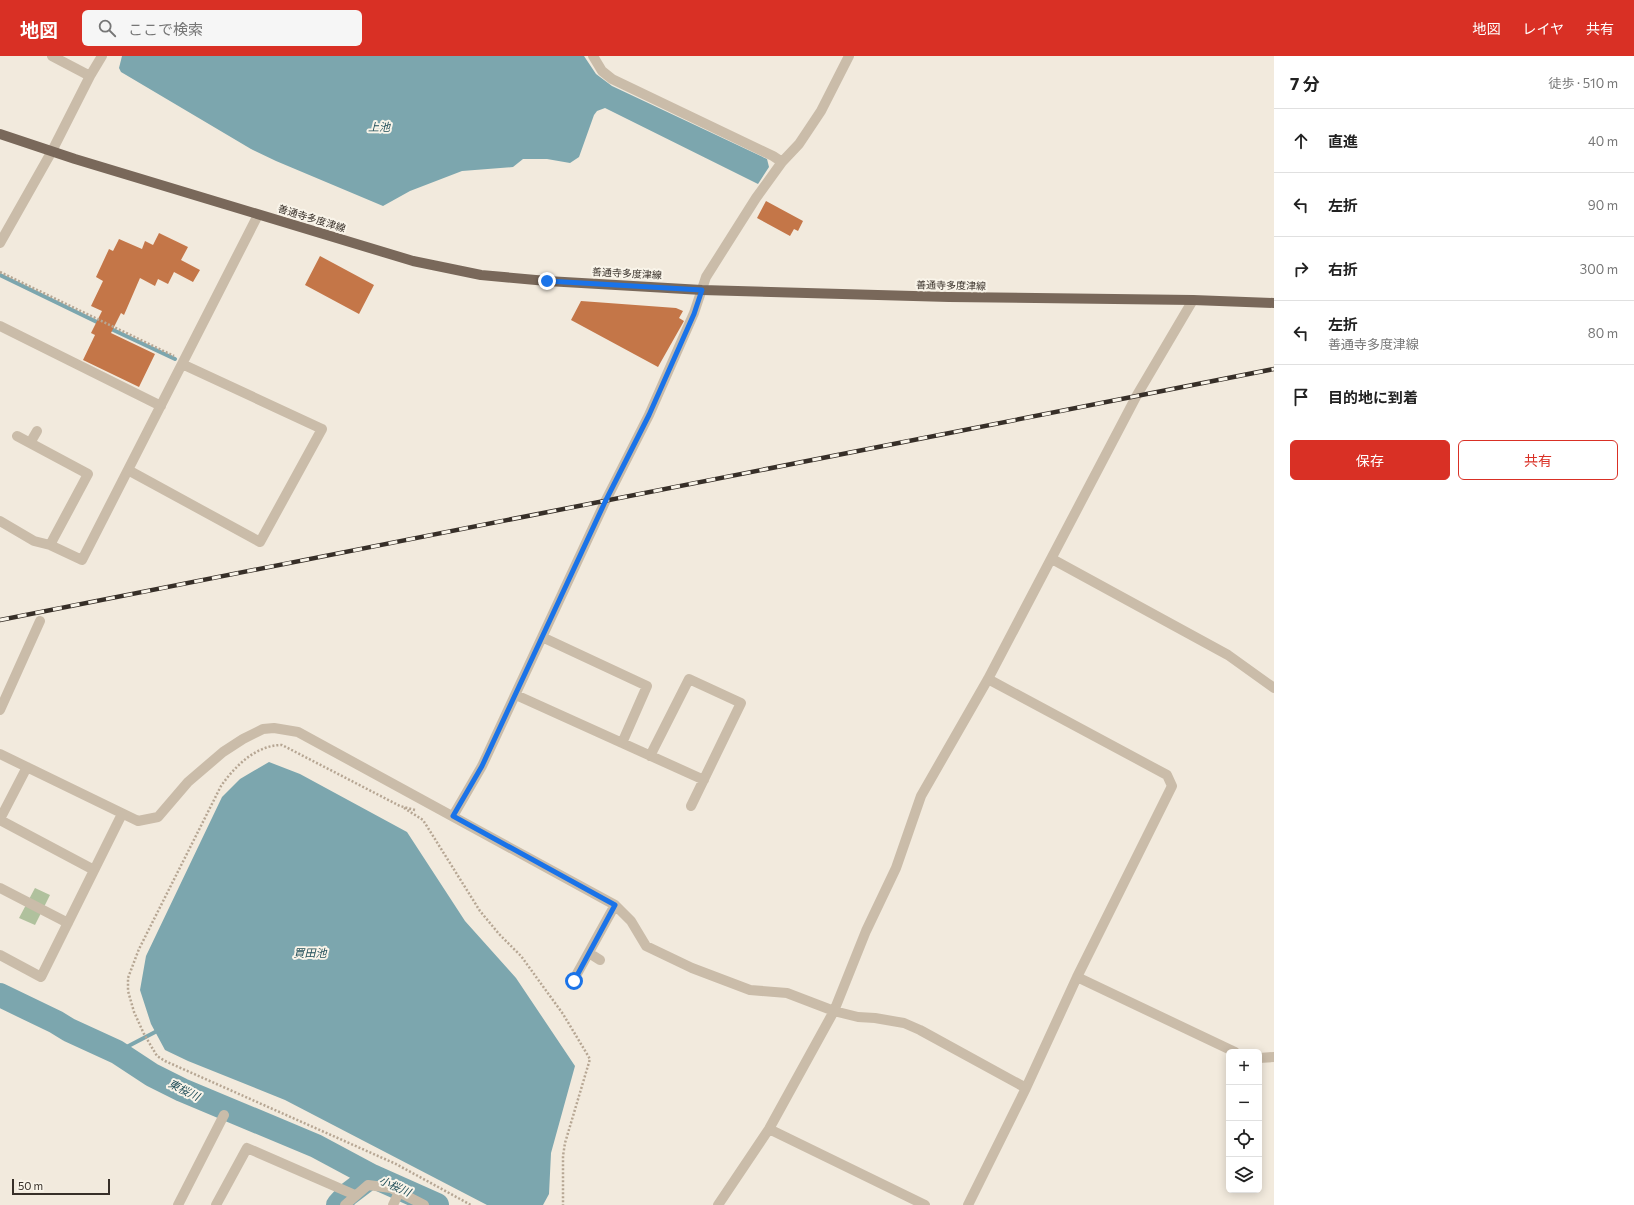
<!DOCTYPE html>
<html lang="ja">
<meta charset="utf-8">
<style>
:root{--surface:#fff;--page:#f6f6f6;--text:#222;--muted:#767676;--line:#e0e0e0;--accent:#d93025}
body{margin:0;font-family:Commissioner,"Noto Sans JP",sans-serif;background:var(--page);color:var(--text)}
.controls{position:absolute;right:12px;bottom:12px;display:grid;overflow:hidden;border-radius:6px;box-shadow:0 2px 10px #0003}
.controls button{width:36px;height:36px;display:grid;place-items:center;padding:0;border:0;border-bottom:1px solid var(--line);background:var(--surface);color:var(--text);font:20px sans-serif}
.scale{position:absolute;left:12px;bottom:10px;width:98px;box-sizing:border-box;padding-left:4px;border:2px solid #372f28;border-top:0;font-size:11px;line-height:14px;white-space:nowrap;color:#372f28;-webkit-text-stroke:3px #f9f4e9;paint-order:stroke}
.stop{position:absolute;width:12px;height:12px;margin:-9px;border:3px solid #1a73e8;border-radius:50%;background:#fff}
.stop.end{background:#1a73e8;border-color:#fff;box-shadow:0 1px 4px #0008}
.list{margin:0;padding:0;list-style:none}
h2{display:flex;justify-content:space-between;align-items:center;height:52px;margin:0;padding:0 16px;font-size:17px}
h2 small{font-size:13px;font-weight:400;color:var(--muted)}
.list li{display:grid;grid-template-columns:26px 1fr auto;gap:12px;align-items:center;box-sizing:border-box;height:64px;padding:0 16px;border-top:1px solid var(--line)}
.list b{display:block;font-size:15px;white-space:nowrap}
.list p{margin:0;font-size:13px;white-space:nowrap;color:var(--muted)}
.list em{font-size:13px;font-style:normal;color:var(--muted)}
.actions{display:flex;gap:8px;padding:12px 16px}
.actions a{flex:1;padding:9px 0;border:1px solid var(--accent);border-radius:6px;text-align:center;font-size:14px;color:var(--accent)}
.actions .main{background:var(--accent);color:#fff}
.icon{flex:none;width:22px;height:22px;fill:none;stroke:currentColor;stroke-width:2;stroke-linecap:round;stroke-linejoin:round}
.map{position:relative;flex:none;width:1274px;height:1149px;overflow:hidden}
header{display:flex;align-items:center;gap:24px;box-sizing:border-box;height:56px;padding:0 20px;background:var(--accent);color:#fff}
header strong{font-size:19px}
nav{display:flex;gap:22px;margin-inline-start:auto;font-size:14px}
.search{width:280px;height:36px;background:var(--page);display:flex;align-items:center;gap:10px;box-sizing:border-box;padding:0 14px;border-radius:6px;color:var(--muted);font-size:15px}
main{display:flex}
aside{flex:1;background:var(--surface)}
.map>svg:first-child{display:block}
.green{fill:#b0c19d}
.water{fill:#7ca6ae}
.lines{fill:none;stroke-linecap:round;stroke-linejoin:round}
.stream{stroke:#7ca6ae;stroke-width:4}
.river{stroke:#7ca6ae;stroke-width:24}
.building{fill:#c47648}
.path{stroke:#b6a693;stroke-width:2.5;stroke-dasharray:2 2;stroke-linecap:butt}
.street{stroke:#cabca9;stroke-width:10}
.primary{stroke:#79685a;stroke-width:10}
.rail-casing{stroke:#372f28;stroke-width:4.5}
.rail{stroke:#f9f4e9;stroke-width:3;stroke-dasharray:9;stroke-linecap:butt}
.route{stroke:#1a73e8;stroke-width:5}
.labels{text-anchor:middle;stroke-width:4;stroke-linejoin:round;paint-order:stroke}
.street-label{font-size:10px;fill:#372f28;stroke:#f9f4e9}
.water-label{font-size:11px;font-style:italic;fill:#1f4d58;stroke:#f9f4e9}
</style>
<header>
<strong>地図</strong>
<div class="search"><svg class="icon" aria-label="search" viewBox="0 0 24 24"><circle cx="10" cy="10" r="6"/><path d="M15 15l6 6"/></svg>ここで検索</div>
<nav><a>地図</a><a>レイヤ</a><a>共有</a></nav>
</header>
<main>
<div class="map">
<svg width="1274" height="1149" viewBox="0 0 1274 1149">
<rect width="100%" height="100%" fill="#f2eadd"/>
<path class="green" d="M35,832l15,7 -15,30 -16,-7z"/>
<path class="water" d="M122,0h462l12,18 16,12 155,73 2,8 -11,17 -153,-76 -8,3 -3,4 -15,42 -9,6 -23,-4h-24l-10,8 -51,4 -52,20 -27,15 -107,-45 -25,-12 -130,-77 -2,-4z
M269,706l31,12 107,58 58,89 51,57 59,88 -24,87 -2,41 -6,11h-56l-202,-105 -97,-39 -23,-11 -14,-26 -11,-34 6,-34 76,-159 18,-18z"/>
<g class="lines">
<path class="stream" d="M0,219l101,49
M109,272l66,31
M117,996l42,-22"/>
<path class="river" d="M0,939l56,27 13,8 48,22 35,23 30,15 134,56 56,30
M338,1149l9,-10 25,-19 65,29"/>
</g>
<path class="building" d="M766,145l37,20 -5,10 -4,-2 -4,7 -33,-18z
M159,177l29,14 -7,13 19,10 -7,12 -19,-10 -6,12 -10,-5 -3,7 -15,-8 -16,37 -3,-2 -10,20 44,21 -16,33 -56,-27 12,-25 -4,-2 11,-22 -11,-5 12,-25 -7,-4 13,-28 4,2 6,-12 23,10 3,-8 8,4z
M320,200l54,29 -15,29 -54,-29z
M581,245l95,7 7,3 -4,7 5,3 -26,46 -87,-47z"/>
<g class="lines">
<path class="path" d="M0,216l174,84
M404,752l19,12 57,91 19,23 22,22 42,58 27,45 -25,84 -2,13v49
M415,754l-15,-4 -118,-61c-26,0 -47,21 -61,41l-82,163 -11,29v13l6,21 10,22 13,22 8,5 231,103 75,41"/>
<path class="street" d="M52,0l38,20
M593,0l9,15 10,8 161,77 9,6
M0,187l52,-92 38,-75 12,-20
M0,270l161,80
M17,380l71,38 -38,71 32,15 176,-345
M30,387l7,-12
M128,414l132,72 62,-113 -140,-65
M0,465l34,20 16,4
M1052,503l176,96 46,33
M542,581l105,49 -25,57
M516,639l188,85
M0,654l40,-89
M0,698l138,67 20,-4 30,-35 35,-30 20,-13 20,-10 11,-1 24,4 317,173 16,16 15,25 46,22 58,22 37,3 47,18 24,6 17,1 29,5 16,7 106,58
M650,700l39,-77 52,24 -50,103
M453,760l29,-50 123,-264 44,-87 45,-102 12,-36 50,-79 26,-36 17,-18 22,-33 28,-55
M0,763l27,-52
M0,764l94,50
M0,832l68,35
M589,897l11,7
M0,899l41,22 81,-163
M1077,921l158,75
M573,925l42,-76
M1259,1002l15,-1
M769,1073l156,76
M178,1149l46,-90
M216,1149l31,-57 108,47
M345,1149l23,-20 23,3 33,17
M393,1149l6,-13
M718,1149l51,-76 65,-118 32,-80 30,-63 25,-72 67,-117 149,-284 56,-95
M968,1149l58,-117 51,-111 95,-191 -5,-11 -179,-96"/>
<path class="primary" d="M0,78l75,25 338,102 68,14 66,6 155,9 247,7 244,3 81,3"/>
<defs>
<path id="rail" d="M0,564l1274,-251"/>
</defs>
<use href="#rail" class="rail-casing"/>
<use href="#rail" class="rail"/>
</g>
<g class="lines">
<path class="route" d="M547,225l155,9 -8,24 -45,101 -44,87 -123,264 -29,50 162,89 -41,76"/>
</g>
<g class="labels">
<g class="street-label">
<text transform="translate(312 162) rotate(17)" y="4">善通寺多度津線</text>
<text transform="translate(627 217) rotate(3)" y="4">善通寺多度津線</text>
<text transform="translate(951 229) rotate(1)" y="4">善通寺多度津線</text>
</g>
<g class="water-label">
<text x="379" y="75">上池</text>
<text x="310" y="901">買田池</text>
<text transform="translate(184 1034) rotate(26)" y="4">東桜川</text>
<text transform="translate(395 1130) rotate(24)" y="4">小桜川</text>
</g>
</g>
</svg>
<div class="controls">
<button>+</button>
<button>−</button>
<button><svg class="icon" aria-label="locate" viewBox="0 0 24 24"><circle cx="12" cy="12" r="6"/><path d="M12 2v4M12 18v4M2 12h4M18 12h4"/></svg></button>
<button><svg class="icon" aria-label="layers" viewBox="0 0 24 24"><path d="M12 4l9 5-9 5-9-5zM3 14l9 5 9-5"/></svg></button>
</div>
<div class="scale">50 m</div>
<div class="stop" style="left:574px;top:925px"></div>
<div class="stop end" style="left:547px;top:225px"></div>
</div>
<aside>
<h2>7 分<small>徒歩 · 510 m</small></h2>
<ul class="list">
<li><svg class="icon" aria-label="ahead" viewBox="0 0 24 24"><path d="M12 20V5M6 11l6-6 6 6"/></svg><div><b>直進</b></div><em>40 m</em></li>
<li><svg class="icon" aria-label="left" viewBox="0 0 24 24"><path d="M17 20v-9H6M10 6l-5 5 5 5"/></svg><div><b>左折</b></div><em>90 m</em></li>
<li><svg class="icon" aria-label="right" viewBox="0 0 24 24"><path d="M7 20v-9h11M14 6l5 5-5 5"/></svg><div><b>右折</b></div><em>300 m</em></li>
<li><svg class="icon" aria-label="left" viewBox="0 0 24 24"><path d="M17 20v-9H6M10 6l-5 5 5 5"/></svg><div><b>左折</b><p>善通寺多度津線</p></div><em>80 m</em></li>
<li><svg class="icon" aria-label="arrive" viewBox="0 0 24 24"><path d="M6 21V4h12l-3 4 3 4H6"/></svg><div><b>目的地に到着</b></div></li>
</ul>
<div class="actions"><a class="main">保存</a><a>共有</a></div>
</aside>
</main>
